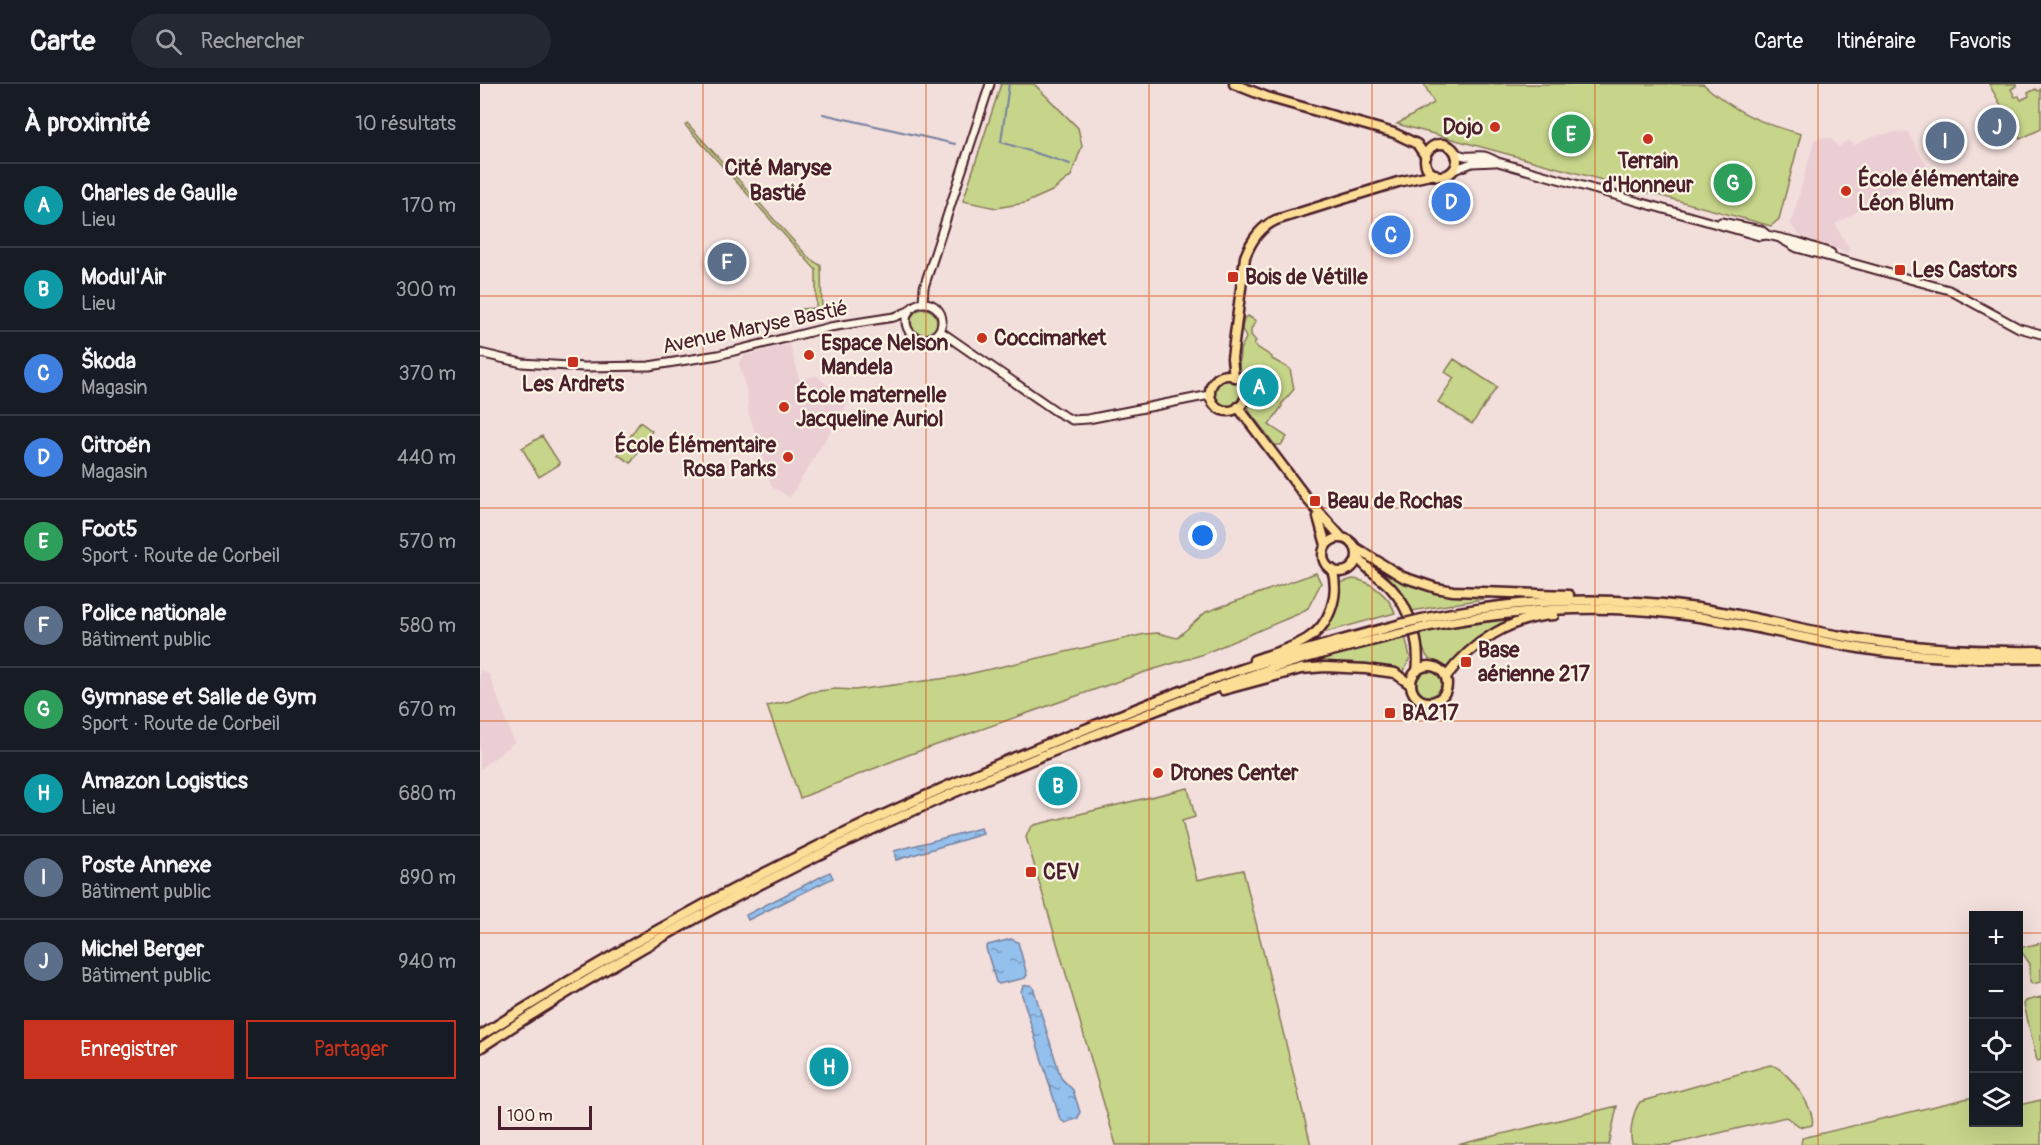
<!DOCTYPE html>
<html lang="fr">
<meta charset="utf-8">
<style>
:root{--surface:#171b24;--page:#242831;--text:#f1f3f6;--muted:#9ea1a6;--line:#363941;--accent:#c8321e}
body{margin:0;font-family:Pangolin,sans-serif;background:var(--page);color:var(--text)}
.controls{position:absolute;right:18px;bottom:18px;display:grid;overflow:hidden;border-radius:0px;box-shadow:0 6px 24px #0002}
.controls button{width:54px;height:54px;display:grid;place-items:center;padding:0;border:0;border-bottom:2px solid var(--line);background:var(--surface);color:var(--text);font:30px sans-serif}
.scale{position:absolute;left:18px;bottom:15px;width:94px;box-sizing:border-box;padding-left:6px;border:3px solid #4a1f2b;border-top:0;font-size:16px;line-height:21px;white-space:nowrap;color:#4a1f2b;-webkit-text-stroke:4px #fcf5e5;paint-order:stroke}
.you{position:absolute;left:723px;top:452px;width:21px;height:21px;margin:-15px;border:4px solid #fff;border-radius:50%;background:#1a73e8;box-shadow:0 0 0 9px #1a73e833}
.badge{display:grid;place-items:center;width:39px;height:39px;border-radius:50%;background:var(--accent);color:#fff;font-size:20px;font-weight:700}
.pin{position:absolute;translate:-50% -50%;border:3px solid #fff;box-shadow:0 2px 6px #0006}
.list{margin:0;padding:0;list-style:none}
h2{display:flex;justify-content:space-between;align-items:center;height:78px;margin:0;padding:0 24px;font-size:26px}
h2 small{font-size:20px;font-weight:400;color:var(--muted)}
.list li{display:grid;grid-template-columns:39px 1fr auto;gap:18px;align-items:center;box-sizing:border-box;height:84px;padding:0 24px;border-top:2px solid var(--line)}
.list b{display:block;font-size:22px;white-space:nowrap}
.list p{margin:0;font-size:20px;white-space:nowrap;color:var(--muted)}
.list em{font-size:20px;font-style:normal;color:var(--muted)}
.actions{display:flex;gap:12px;padding:18px 24px}
.actions a{flex:1;padding:14px 0;border:2px solid var(--accent);border-radius:0px;text-align:center;font-size:21px;color:var(--accent)}
.actions .main{background:var(--accent);color:#fff}
.icon{flex:none;width:33px;height:33px;fill:none;stroke:currentColor;stroke-width:2;stroke-linecap:round;stroke-linejoin:round}
.map{position:relative;flex:none;width:1561px;height:1061px;overflow:hidden}
header{display:flex;align-items:center;gap:36px;box-sizing:border-box;height:84px;padding:0 30px;background:var(--surface);border-bottom:2px solid var(--line)}
header strong{font-size:28px}
nav{display:flex;gap:33px;margin-inline-start:auto;font-size:21px}
.search{width:420px;height:54px;background:var(--page);display:flex;align-items:center;gap:15px;box-sizing:border-box;padding:0 21px;border-radius:33px;color:var(--muted);font-size:22px}
main{display:flex}
aside{flex:1;background:var(--surface)}
.map>svg:first-child{display:block}
.built{fill:#eaced4}
.green{fill:#c6d589;stroke:#887a5a;stroke-width:1.5}
.water{fill:url(#water-ripples);stroke:#76809f;stroke-width:1.5}
.lines{fill:none;stroke-linecap:round;stroke-linejoin:round}
.stream{stroke:#76809f;stroke-width:2}
.minor-casing{stroke:#4a1f2b;stroke-width:11}
.major-casing{stroke:#4a1f2b;stroke-width:13}
.minor{stroke:#fcf5e5;stroke-width:7}
.major{stroke:#fdde96;stroke-width:8}
.major-bridge-casing{stroke:#4a1f2b;stroke-width:13;stroke-linecap:butt}
.major-bridge{stroke:#fdde96;stroke-width:8}
.grid{fill:none;stroke:#d8530f;stroke-width:1.5;stroke-opacity:0.55}
.poi-dot{fill:#c8321e;stroke:#fcf5e5;stroke-width:2}
.labels{text-anchor:middle;stroke-width:4.5;stroke-linejoin:round;paint-order:stroke}
.poi-label{font-size:21px;font-weight:bold;fill:#4a1f2b;stroke:#fcf5e5;text-anchor:start}
.street-label{font-size:21px;fill:#4a1f2b;stroke:#fcf5e5}
.neighbourhood-label{font-size:22px;font-weight:bold;fill:#4a1f2b;stroke:#fcf5e5}
</style>
<header>
<strong>Carte</strong>
<div class="search"><svg class="icon" aria-label="search" viewBox="0 0 24 24"><circle cx="10" cy="10" r="6"/><path d="M15 15l6 6"/></svg>Rechercher</div>
<nav><a>Carte</a><a>Itinéraire</a><a>Favoris</a></nav>
</header>
<main>
<aside>
<h2>À proximité<small>10 résultats</small></h2>
<ul class="list">
<li><span class="badge" style="background:#0f9aa8">A</span><div><b>Charles de Gaulle</b><p>Lieu</p></div><em>170 m</em></li>
<li><span class="badge" style="background:#0f9aa8">B</span><div><b>Modul'Air</b><p>Lieu</p></div><em>300 m</em></li>
<li><span class="badge" style="background:#3f7fe0">C</span><div><b>Škoda</b><p>Magasin</p></div><em>370 m</em></li>
<li><span class="badge" style="background:#3f7fe0">D</span><div><b>Citroën</b><p>Magasin</p></div><em>440 m</em></li>
<li><span class="badge" style="background:#2e9e5b">E</span><div><b>Foot5</b><p>Sport · Route de Corbeil</p></div><em>570 m</em></li>
<li><span class="badge" style="background:#5c6f8a">F</span><div><b>Police nationale</b><p>Bâtiment public</p></div><em>580 m</em></li>
<li><span class="badge" style="background:#2e9e5b">G</span><div><b>Gymnase et Salle de Gym</b><p>Sport · Route de Corbeil</p></div><em>670 m</em></li>
<li><span class="badge" style="background:#0f9aa8">H</span><div><b>Amazon Logistics</b><p>Lieu</p></div><em>680 m</em></li>
<li><span class="badge" style="background:#5c6f8a">I</span><div><b>Poste Annexe</b><p>Bâtiment public</p></div><em>890 m</em></li>
<li><span class="badge" style="background:#5c6f8a">J</span><div><b>Michel Berger</b><p>Bâtiment public</p></div><em>940 m</em></li>
</ul>
<div class="actions"><a class="main">Enregistrer</a><a>Partager</a></div>
</aside>
<div class="map">
<svg width="1561" height="1061" viewBox="0 0 1561 1061">
<defs>
<pattern id="water-ripples" width="26" height="14" patternUnits="userSpaceOnUse" patternTransform="scale(1.5)"><rect width="26" height="14" fill="#93c0ed"/><path d="M2 4q2-2 4 0t4 0M15 11q2-2 4 0t4 0" fill="none" stroke="#7a9bc0"/></pattern>
</defs>
<rect width="100%" height="100%" fill="#f2dedb"/>
<filter id="ink" filterUnits="userSpaceOnUse"><feTurbulence type="fractalNoise" baseFrequency=".0167" numOctaves="2"/><feDisplacementMap in="SourceGraphic" scale="12" xChannelSelector="R" yChannelSelector="G"/><feConvolveMatrix kernelMatrix="1 2 1 2 8 2 1 2 1" color-interpolation-filters="sRGB"/></filter>
<g filter="url(#ink)">
<path class="built" d="M1427,47l22,39 -94,54 14,25 -1,4 -49,-18 -8,-11 23,-83 4,-4 13,1 7,9 10,-7 7,5 16,-8 26,-5 5,1z
M310,260l9,35 17,-3 33,25 -59,96 -18,-10 -23,-73 -2,-22 -8,-28 5,-8z
M0,583l1,4 8,3 25,69 -34,26z"/>
<path class="green" d="M521,0h33l44,44 4,18 -11,30 -19,15 -27,12 -29,5 -33,-7z
M944,0h279c32,28 57,39 98,50l-22,85 -8,7 -374,-102 37,-21z
M1509,0h27v2l-5,3 4,8 4,-1 2,4 8,-4 -1,-3 8,-4 2,2 3,-2v40l-21,10z
M207,39l122,135 12,8 1,53 -22,-6 -1,-4 17,-1v-38l-131,-145z
M431 238a13 13 0 1 1 26 0a13 13 0 1 1-26 0Z
M768,232l8,5 -5,8v6l5,6 -2,4 18,12v2l18,10 4,20 -13,16 1,1 -13,19 18,12 -6,8h-6l-26,-34c-2,-11 6,-17 14,-22l-2,-5 -15,-7 -7,-9 1,-18 6,-12 -4,-9 2,-11z
M974,275l43,28 -25,37 -34,-22 16,-24 -9,-6z
M734 309a13 13 0 1 1 26 0a13 13 0 1 1-26 0Z
M160,338l12,9 -21,32 -13,-8z
M62,352l18,28 -21,13 -17,-29z
M886,474l40,26 47,12 36,2 -78,13 -14,-22 -31,-25z
M836,489l5,10 -13,25 -10,6 -97,41 -56,17 -237,83 -108,43 -33,-92 23,-5 21,-9 24,-3 20,1 100,-13 190,-43 13,-1 19,5 29,-26z
M873,495c17,1 37,18 42,34l-76,21c11,-18 21,-29 20,-51z
M1033,534l-29,17 -37,34 -9,-6h-6l-6,-8 -9,-22z
M925,552l5,21 -7,16c-29,-13 -63,-11 -94,-11z
M937 600a12 12 0 1 1 24 0a12 12 0 1 1-24 0Z
M708,704l7,29 -13,4 15,59 46,-10 68,275h-195l-90,-308 4,-9 4,-3z
M1561,859v39l-9,2 -2,-3v-17l-11,-16z
M1561,913v63l-4,1 -13,-57 2,-3z
M1290,981c16,1 47,46 42,60 -15,5 -14,-2 -26,-8l-117,28 -37,-1c-3,-12 1,-33 8,-42z
M1493,1013l1,25h44l1,-17 22,-5v45h-240l1,-7z
M1137,1022l-8,39h-152z"/>
<path class="water" d="M501,744l2,6 -87,26 -2,-9z
M350,788l3,6 -85,42 -2,-5z
M531,855l7,3 9,33 -2,3 -26,6 -3,-2 -10,-34 2,-3z
M550,901l3,2 28,91 12,12 7,22 -2,6 -13,5 -5,-4 -39,-127 2,-6z"/>
<g class="lines">
<path class="stream" d="M529,0l-8,58 69,22
M343,30l132,30"/>
<defs>
<path id="minor" d="M975,68c10,7 18,3 29,4 5,1 9,4 14,6l261,74 8,-1
M974,86l18,-7 23,-1
M1241,138l40,8 6,5 31,7 33,11
M1301,155l16,9 152,42 70,38 22,6
M443,219l1,-16 66,-203
M426 237a18 18 0 1 1 36 0a18 18 0 1 1-36 0Z
M460,247l117,81 15,8 16,-1 122,-24
M0,269l42,10 62,4 65,-1 69,-11 112,-28 64,-10 15,-6"/>
<path id="major" d="M754,0l33,13 127,36 23,11 9,13
M945 76a16 16 0 1 1 32 0a16 16 0 1 1-32 0Z
M730 309a18 18 0 1 1 36 0a18 18 0 1 1-36 0Z
M754,293l-2,-19 13,-101c6,-16 15,-30 31,-37l122,-38 37,-8
M758,323l70,93 34,38
M838,433l8,28
M843 471a17 17 0 1 1 34 0a17 17 0 1 1-34 0Z
M876,464l47,29 33,11 17,3 116,4
M877,472c9,14 23,20 34,32 19,20 30,56 26,83
M942,535c88,-19 177,-24 267,-12 51,6 101,20 152,29 66,12 133,16 200,15
M945,543c81,-17 162,-23 244,-14 66,7 130,26 196,36 58,9 117,10 176,9
M774,576c17,-6 37,-11 53,-21 23,-14 33,-44 25,-70
M931 600a18 18 0 1 1 36 0a18 18 0 1 1-36 0Z
M966,593c25,-34 65,-60 108,-62
M743,606l78,-21 24,-2 41,2 29,4 16,12
M0,952c191,-122 392,-224 603,-306 53,-21 107,-44 162,-62 51,-16 104,-30 156,-44
M0,964c186,-123 387,-224 594,-305 57,-23 114,-46 172,-66 51,-18 104,-31 157,-44"/>
</defs>
<use href="#minor" class="minor-casing"/>
<use href="#major" class="major-casing"/>
<use href="#minor" class="minor"/>
<use href="#major" class="major"/>
<defs>
<path id="major-bridge" d="M921,540l21,-5
M923,549l22,-6"/>
</defs>
<use href="#major-bridge" class="major-bridge-casing"/>
<use href="#major-bridge" class="major-bridge"/>
</g>
</g>
<path class="grid" d="M223,0v1061M446,0v1061M669,0v1061M892,0v1061M1115,0v1061M1338,0v1061M0,212h1561M0,424h1561M0,637h1561M0,849h1494M1538,849h23"/>
<g class="poi-dot">
<circle cx="1015" cy="43" r="6"/>
<circle cx="1168" cy="55" r="6"/>
<circle cx="1366" cy="107" r="6"/>
<rect x="1414" y="180" width="12" height="12" rx="3"/>
<rect x="747" y="187" width="12" height="12" rx="3"/>
<circle cx="502" cy="254" r="6"/>
<circle cx="329" cy="271" r="6"/>
<rect x="87" y="272" width="12" height="12" rx="3"/>
<circle cx="304" cy="323" r="6"/>
<circle cx="308" cy="373" r="6"/>
<rect x="829" y="411" width="12" height="12" rx="3"/>
<rect x="980" y="572" width="12" height="12" rx="3"/>
<rect x="904" y="623" width="12" height="12" rx="3"/>
<circle cx="678" cy="689" r="6"/>
<rect x="545" y="782" width="12" height="12" rx="3"/>
</g>
<g class="labels">
<g class="poi-label">
<text x="1003" y="50" text-anchor="end">Dojo</text>
<text x="1168" y="84" text-anchor="middle">Terrain<tspan x="1168" dy="24">d'Honneur</tspan></text>
<text x="1378" y="102">École élémentaire<tspan x="1378" dy="24">Léon Blum</tspan></text>
<text x="1432" y="193">Les Castors</text>
<text x="765" y="200">Bois de Vétille</text>
<text x="514" y="261">Coccimarket</text>
<text x="341" y="266">Espace Nelson<tspan x="341" dy="24">Mandela</tspan></text>
<text x="93" y="307" text-anchor="middle">Les Ardrets</text>
<text x="316" y="318">École maternelle<tspan x="316" dy="24">Jacqueline Auriol</tspan></text>
<text x="296" y="368" text-anchor="end">École Élémentaire<tspan x="296" dy="24">Rosa Parks</tspan></text>
<text x="847" y="424">Beau de Rochas</text>
<text x="998" y="573">Base<tspan x="998" dy="24">aérienne 217</tspan></text>
<text x="922" y="636">BA217</text>
<text x="690" y="696">Drones Center</text>
<text x="563" y="795">CEV</text>
</g>
<g class="street-label">
<text transform="translate(275 243) rotate(-12)" y="7">Avenue Maryse Bastié</text>
</g>
<g class="neighbourhood-label">
<text x="298" y="91">Cité Maryse<tspan x="298" dy="25">Bastié</tspan></text>
</g>
</g>
</svg>
<div class="controls">
<button>+</button>
<button>−</button>
<button><svg class="icon" aria-label="locate" viewBox="0 0 24 24"><circle cx="12" cy="12" r="6"/><path d="M12 2v4M12 18v4M2 12h4M18 12h4"/></svg></button>
<button><svg class="icon" aria-label="layers" viewBox="0 0 24 24"><path d="M12 4l9 5-9 5-9-5zM3 14l9 5 9-5"/></svg></button>
</div>
<div class="scale">100 m</div>
<div class="you"></div>
<div class="pin badge" style="left:779px;top:303px;background:#0f9aa8">A</div>
<div class="pin badge" style="left:578px;top:702px;background:#0f9aa8">B</div>
<div class="pin badge" style="left:911px;top:151px;background:#3f7fe0">C</div>
<div class="pin badge" style="left:971px;top:118px;background:#3f7fe0">D</div>
<div class="pin badge" style="left:1091px;top:50px;background:#2e9e5b">E</div>
<div class="pin badge" style="left:247px;top:178px;background:#5c6f8a">F</div>
<div class="pin badge" style="left:1253px;top:99px;background:#2e9e5b">G</div>
<div class="pin badge" style="left:349px;top:983px;background:#0f9aa8">H</div>
<div class="pin badge" style="left:1465px;top:57px;background:#5c6f8a">I</div>
<div class="pin badge" style="left:1517px;top:43px;background:#5c6f8a">J</div>
</div>
</main>
